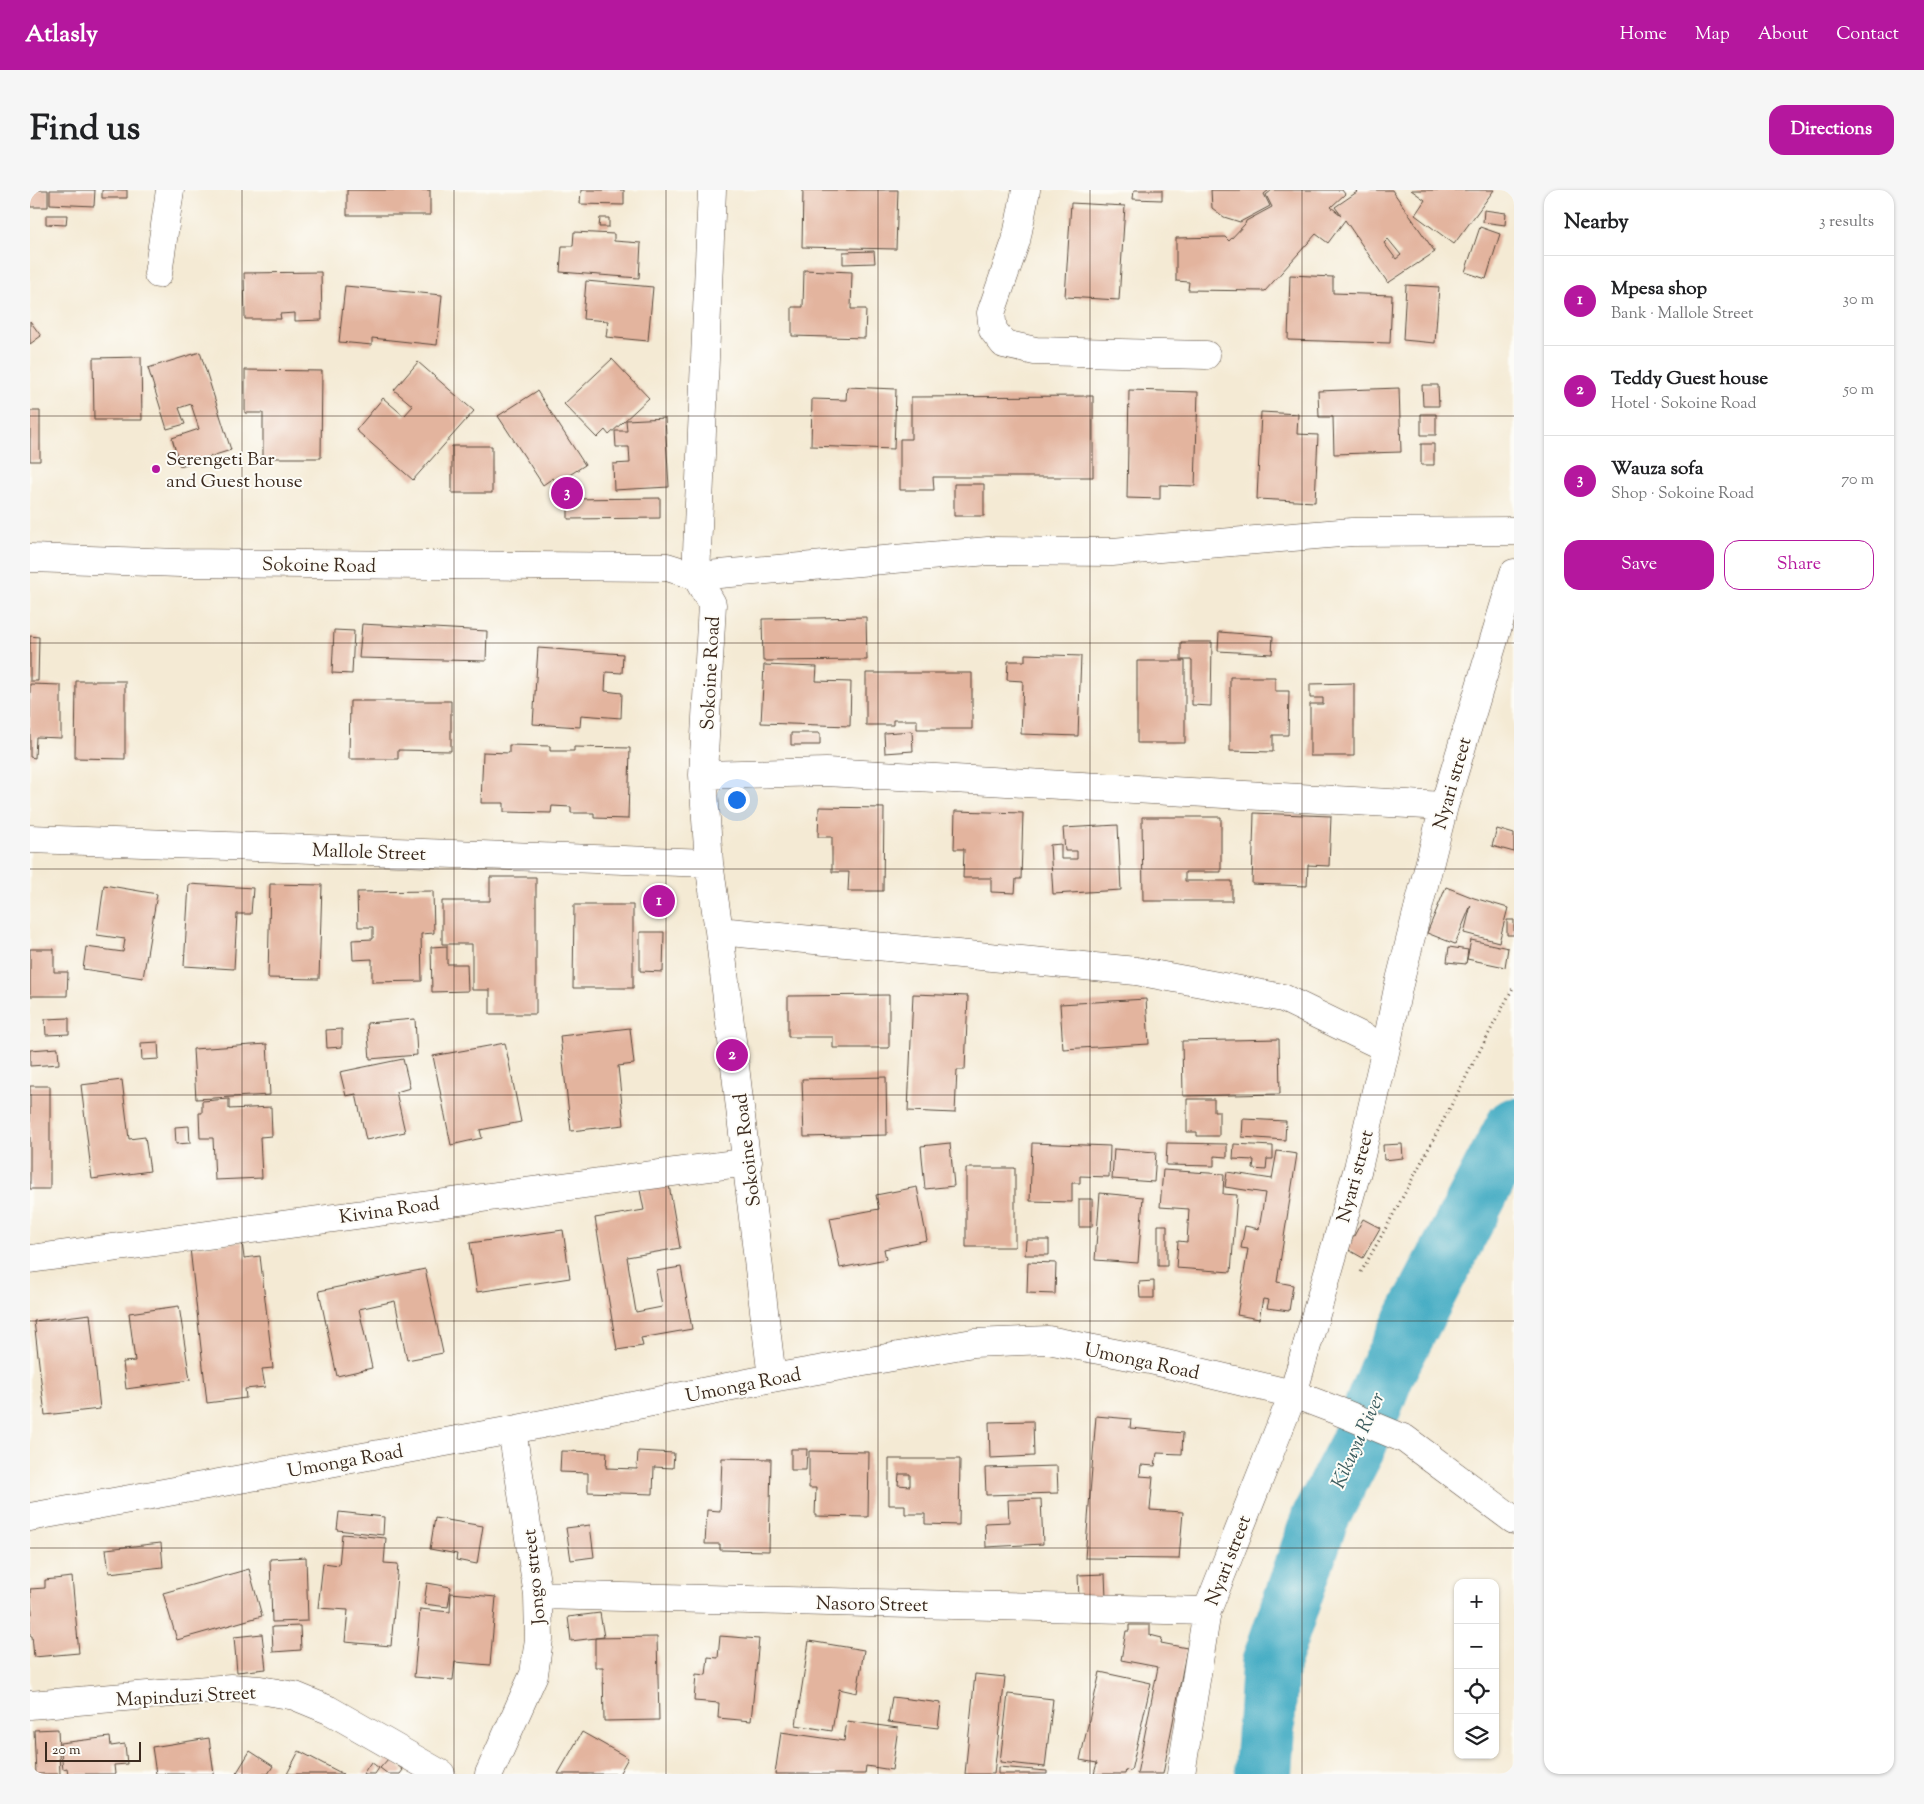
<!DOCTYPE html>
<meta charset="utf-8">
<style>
:root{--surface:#fff;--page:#f6f6f6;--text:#202124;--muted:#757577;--line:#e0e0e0;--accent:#b5179e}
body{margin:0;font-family:"Sorts Mill Goudy",serif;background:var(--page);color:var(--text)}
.controls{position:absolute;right:15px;bottom:15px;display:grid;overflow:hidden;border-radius:10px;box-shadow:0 1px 4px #0004}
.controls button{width:45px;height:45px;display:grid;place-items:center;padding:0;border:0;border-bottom:1px solid var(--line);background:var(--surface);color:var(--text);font:25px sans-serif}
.scale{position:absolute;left:15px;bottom:12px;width:96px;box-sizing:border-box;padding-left:5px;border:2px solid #3b2a1e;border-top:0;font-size:14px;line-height:18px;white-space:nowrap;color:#3b2a1e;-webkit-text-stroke:4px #fdfcf7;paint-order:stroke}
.you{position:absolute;left:706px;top:609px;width:18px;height:18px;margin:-12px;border:4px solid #fff;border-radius:50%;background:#1a73e8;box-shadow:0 0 0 8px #1a73e833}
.badge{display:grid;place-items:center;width:32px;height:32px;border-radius:50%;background:var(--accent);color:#fff;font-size:16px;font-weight:700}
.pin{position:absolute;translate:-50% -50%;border:2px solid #fff;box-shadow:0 1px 5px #0006}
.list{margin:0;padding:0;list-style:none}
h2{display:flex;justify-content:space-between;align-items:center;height:65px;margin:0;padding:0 20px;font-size:21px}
h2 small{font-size:16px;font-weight:400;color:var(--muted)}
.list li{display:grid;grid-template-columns:32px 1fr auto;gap:15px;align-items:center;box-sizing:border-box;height:90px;padding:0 20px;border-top:1px solid var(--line)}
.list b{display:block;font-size:19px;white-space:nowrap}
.list p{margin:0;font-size:16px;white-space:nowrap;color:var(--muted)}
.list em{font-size:16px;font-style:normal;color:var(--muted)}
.actions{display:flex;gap:10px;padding:15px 20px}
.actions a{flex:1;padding:11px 0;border:1px solid var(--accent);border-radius:15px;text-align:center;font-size:18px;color:var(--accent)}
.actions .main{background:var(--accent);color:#fff}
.icon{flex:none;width:28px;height:28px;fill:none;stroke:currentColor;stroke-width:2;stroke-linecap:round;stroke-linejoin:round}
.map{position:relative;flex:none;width:1484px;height:1584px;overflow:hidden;border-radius:15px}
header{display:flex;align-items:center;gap:30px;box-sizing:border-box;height:70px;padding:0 25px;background:var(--accent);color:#fff}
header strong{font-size:24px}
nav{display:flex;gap:28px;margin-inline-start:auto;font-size:18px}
.intro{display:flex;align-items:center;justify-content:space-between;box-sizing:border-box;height:120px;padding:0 30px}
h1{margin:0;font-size:35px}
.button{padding:12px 22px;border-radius:15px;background:var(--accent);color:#fff;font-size:18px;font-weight:700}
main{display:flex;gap:30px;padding:0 30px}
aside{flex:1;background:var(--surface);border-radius:15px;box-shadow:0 1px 4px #0004}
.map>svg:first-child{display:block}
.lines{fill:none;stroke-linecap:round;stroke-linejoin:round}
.river{stroke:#43abc3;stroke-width:58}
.building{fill:#e3b49e;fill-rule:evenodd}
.minor-casing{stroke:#574739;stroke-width:29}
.path{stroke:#574739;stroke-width:3;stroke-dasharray:1 4;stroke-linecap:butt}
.minor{stroke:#fff;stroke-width:28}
.grid{fill:none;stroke:#3b2a1e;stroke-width:1;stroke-opacity:0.55}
.poi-dot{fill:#b5179e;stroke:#fdfcf7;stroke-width:2}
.labels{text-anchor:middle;stroke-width:4;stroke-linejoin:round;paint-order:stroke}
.poi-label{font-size:19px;fill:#3b2a1e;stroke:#fdfcf7;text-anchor:start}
.street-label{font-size:19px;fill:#3b2a1e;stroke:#fdfcf7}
.water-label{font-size:20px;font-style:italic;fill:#3e5e60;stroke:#fdfcf7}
</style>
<header>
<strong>Atlasly</strong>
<nav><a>Home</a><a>Map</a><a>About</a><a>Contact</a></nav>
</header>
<div class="intro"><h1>Find us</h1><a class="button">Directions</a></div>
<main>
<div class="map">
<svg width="1484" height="1584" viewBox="0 0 1484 1584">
<rect width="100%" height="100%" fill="#fdfcf7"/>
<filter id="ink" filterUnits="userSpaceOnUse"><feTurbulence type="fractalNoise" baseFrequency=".02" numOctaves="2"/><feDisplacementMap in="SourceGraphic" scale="10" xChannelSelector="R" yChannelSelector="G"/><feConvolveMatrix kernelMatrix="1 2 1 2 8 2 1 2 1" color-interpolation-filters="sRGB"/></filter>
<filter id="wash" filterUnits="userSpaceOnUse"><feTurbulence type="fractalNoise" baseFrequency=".0096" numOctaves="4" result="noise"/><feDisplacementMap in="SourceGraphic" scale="20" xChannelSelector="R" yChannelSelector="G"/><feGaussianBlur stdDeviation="1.12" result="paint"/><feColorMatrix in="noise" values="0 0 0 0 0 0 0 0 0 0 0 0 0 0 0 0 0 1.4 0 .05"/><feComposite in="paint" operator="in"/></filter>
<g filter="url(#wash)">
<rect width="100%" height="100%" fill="#f4ead4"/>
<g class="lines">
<path class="river" d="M1233,1584l7,-110 50,-146 37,-71 30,-76 127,-244"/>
</g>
<g id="blocks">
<path class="building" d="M0,0h18v17h-18z
M20,0h45l-1,16 -44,-2z
M72,0h25v8h-25z
M317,0h83v25h-83z
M551,0h43v15l-44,-1z
M773,0h95l-2,59 -94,-2z
M1104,0h28v10l-29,-1z
M1181,0h58l-5,4 6,12 -30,16 -16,-5 -12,-9z
M1242,0h70l3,4 -14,13 10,8 -6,-8 22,-15 -2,-2h37l43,62 -47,31 -43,-63 -17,23 -12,-9 -51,57 -77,-1 1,-8 -13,-1v-43l49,-1 4,4 16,-17 1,-3 26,-14 -6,-12zM1358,49l13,16 -5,4 -12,-16z
M1381,0h83l-40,54 -39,-29 10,-15z
M1041,13l54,3 -6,94 -54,-3z
M1454,20l22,3 -1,12 -22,-3z
M16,25h21l-1,10 -20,-1z
M570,28h9v9h-10z
M1450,37l20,7 -14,45 -21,-7z
M544,42l40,2v7l27,2 -2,35 -79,-6 2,-26h11z
M844,61l1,12 -32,1v-12z
M774,80l48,2 -1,37h15l-1,29 -73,-2v-29h11z
M291,82l1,48 -27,1v-8l-15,1 1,5h-36l-1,-46z
M1260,85l43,2v16l59,2 -2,48 -102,-3z
M556,91l67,6 -5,54 -42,-4 2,-16 -25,-2z
M1376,95l33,2 -4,56 -32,-3z
M315,96l97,9 -5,50 -65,-7v7l-33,-3z
M0,131l11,15 -11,8z
M170,162l31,98 -51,16 -8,-28 27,-9 -8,-25 -12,4 6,16 -18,5 -19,-61z
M111,167l1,63h-48l-1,-62z
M582,169l37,39 -40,37 -4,-5 -8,8 -33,-34z
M388,172l56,49 -61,69 -57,-50 27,-32 21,18 9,-10 -19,-16z
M215,180l77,1 -1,87h-58v-45h-18z
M1392,195h16l1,21h-16z
M817,197l49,2 -2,60 -83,-3 1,-47 34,1z
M1369,198l2,64 -67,2 -1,-37h-14l-1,-26z
M1099,200l69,2 -3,94 -35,-1v14l-33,-1z
M507,201l48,74 -28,18 -4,-5 -10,7 -45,-69z
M1063,206v81h-160l1,13h-34v-51h11v-42z
M0,221h10v50h-10z
M1231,222l37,2 -1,20 21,1 -3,67 -58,-3z
M1391,224h15v21h-15z
M635,228l4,69 -55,3 -1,-26 17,-1 -1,-16h-13l-1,-16h12l-1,-11z
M1391,254h13v21h-13z
M422,256h40v47h-40z
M924,294h30v32h-30z
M630,308v20l-92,1v-20z
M836,427l1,43 -104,1 -1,-42z
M332,434l125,7 -1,30 -127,-3z
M304,440l20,1 -2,43 -20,-1z
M1189,442l54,4 -1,18 -54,-3z
M0,446l9,1 -1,44h-8z
M1151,452h31l-1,64 -19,-1v-45h-11z
M508,458l85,6 -1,19 -16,-1 -1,19 17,2 -1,25 -40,-3 -1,12 -47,-3z
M995,464l56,2 -3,80 -57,-2 2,-53 -16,-1 1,-19h17z
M1107,471h48v82h-48z
M734,475l53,2 -1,14 35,1 -1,44 -89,-3z
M836,483h106v56h-55v-9h-24v5h-27z
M1200,487h45v14h14l-1,44h-15v17l-43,-1z
M46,491h49v78l-50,-1z
M1324,493v73h-44v-52h13v-6h-13v-14z
M0,494l31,1v53l-25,-1 -1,21 -5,-1z
M320,511h101v50l-53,-1v9h-49z
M882,541l1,20 -28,2 -1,-20z
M761,543h29v12h-29z
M479,555l41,1v5h24v-4l56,1 -2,71 -34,-1v-5h-23v-6l-19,-1 -1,7 -47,-1v-9h-23l2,-51 26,1z
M789,617l65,1 -1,83h-35l1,-19h-17v-35h-14z
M925,621l68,2 -2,66h-5l-1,14 -24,-1v-14h-28l1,-29h-10z
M1224,623l77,3 -2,50 -21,-1 -1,21 -55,-2z
M1112,627h79v55h-36v9h47v20h-89z
M1088,635l3,65 -68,4 -3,-49 11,-1v15h16v-8h-12l-2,-23z
M1467,639l17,5v18l-22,-6z
M460,687h46v137h-46v-24h-18v-46h-30v-43h48z
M159,694l64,4 -2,26h-14l-3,55 -50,-3z
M240,694l52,1 -3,94 -51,-1z
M74,695l53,9 -14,84 -60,-9 3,-22 37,5 2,-13 -28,-4z
M1416,697l28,11 34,10 -9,34 -35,-9 7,-28 -16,39 -28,-11z
M403,701l1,42 -13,1 1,47 -50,1v-23l-19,1 -1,-20 21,-1v-12h-15l-1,-35z
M544,715h59v83h-60z
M1477,730h7v15h-7z
M610,742h24l-1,40 -23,-1z
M1441,750l37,8 -3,19 -38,-8z
M417,756v18h20l1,27 -36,1 -1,-45z
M1419,757l19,3 -2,14 -19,-2z
M0,759h24v23h14l-1,24h-37z
M883,804l55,2 -3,74h-8l-2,43 -47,-2z
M859,805v53h-56v-11h-45v-41z
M1116,809l3,45 -86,5 -3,-45z
M39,828v16l-23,1 -1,-16z
M385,829l2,36 -47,4 -3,-36z
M600,838l4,36 -16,2 6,59 -53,6 -11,-95z
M312,839v18l-15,1 -1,-18z
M1249,849l1,55 -97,2 -1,-55z
M128,852l1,17 -17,1 -1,-17z
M475,853l16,79 -41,8 2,8 -31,7 -18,-89z
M237,854l3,51 -74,4 -3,-50z
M28,858l1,16 -29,2v-16z
M373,869l7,29 -14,4 9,40 -39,8 -10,-46 -10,2 -6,-24z
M856,887l1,58 -83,2 -2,-58z
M92,890l7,59 16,-2 5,34 -58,8 -11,-94z
M0,896h20v103h-20z
M199,909v10l42,-2 1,29 -12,1 2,41 -47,2 -2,-42h-13l-1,-25h3v-12z
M1157,909h27v12h5v25h-22v-4h-10z
M1213,929l43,2 -1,19 -43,-3z
M159,936l1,17 -14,1 -1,-17z
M920,953l4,43 -29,3 -4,-43z
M1002,953l78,3 -1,31 -29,-1v7h-8v19l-42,-1z
M1137,953l60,1v13l-13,-1v10l-48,-1z
M1204,954l39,2v13h-6l-1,11 -13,-1 1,-9 -21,-1z
M1372,954l1,14 -19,2 -1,-15z
M1084,959l42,3 -2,30 -42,-3z
M1247,961l20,3 -20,128 16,3 -4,26 -22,-3 2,-8 -6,-1 -4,20 -22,-4 11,-66 -7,-1 4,-22 14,3 6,-36 -40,-6 2,-15 45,7z
M936,978h49v79h-49z
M1133,980l61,4 -1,20 14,1 -6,77 -55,-4 2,-27 9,1 2,-33 -29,-2z
M639,995l11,63 -53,9 9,55 26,-5 -6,-36 25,-4 11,62 -51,9 2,8 -26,4 -22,-132 49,-8 -4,-20z
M887,997l10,53 -43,9 2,10 -46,9 -10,-50 49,-9 -3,-14z
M1070,1003l43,4 -5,66 -43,-3z
M1049,1009h13v28h-13z
M1333,1029l17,9 -17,30 -16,-9z
M1128,1035h9v41h-9z
M533,1040l7,48 -93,14 -7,-49z
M996,1050h23v15h-24z
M212,1052l2,16 16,-2 13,112 -11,1 3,18 -20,2 1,9 -39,5 -17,-155z
M998,1072l28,1 -1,31 -28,-1z
M395,1079l18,84 -36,7 -12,-59 -36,8 13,59 -35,8 -18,-85z
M1124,1091v17h-14l-1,-16z
M149,1116l11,74 -64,9 -3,-27 12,-1 -6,-48z
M60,1124l10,95 -55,6 -11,-94z
M1066,1226l35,3 -1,9 53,5 -1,21 -25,-1 -2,13 -14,-1 -1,11 13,1 -3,33 33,2 -4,47 -94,-1z
M1003,1231l1,35 -44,2 -1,-36z
M761,1259h16l-1,21h-15z
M531,1261l46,1 -1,16 31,1 1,-18 36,2 -1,15 -19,-1 -1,27 -65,-2v-19l-28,-1z
M779,1261l60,1 -1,65 -53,-1 1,-28h-7z
M692,1268l49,1 -2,92 -49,-1v-6h-15l2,-34 13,1z
M859,1269h71l-1,66 -34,-1v-10h-20v-9h-16zM869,1284h11v12l-12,-1z
M1027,1276l1,27 -72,2 -1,-27z
M1011,1309l2,45 -57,3 -1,-24 24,-1 -1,-22z
M309,1322l45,5 -1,18 -46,-5z
M405,1328l48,8 -6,38 -21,-4 1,-6 -27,-5z
M560,1335l4,32 -23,3 -5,-32z
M312,1344l44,4 -2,25 14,1 -7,82 -46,-4 3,-32 -30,-2 5,-45 16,2z
M131,1353l2,24 -54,6 -3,-24z
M276,1367l2,64 -36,1 -2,-63z
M219,1379l13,47 -85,24 -14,-47z
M1075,1384l1,23 -27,1 -1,-23z
M42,1387l7,76 -45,4 -2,-21h-2v-22h2l-2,-25 15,-1v-8z
M397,1393l24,4 -3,20 -24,-3z
M421,1403l45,4 -6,68 -35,-3 -2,18 -39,-3 6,-68 30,3z
M570,1423l4,24 -33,4 -3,-24z
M1099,1435h21v10l12,3 -1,5 26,5 -24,126h-26l21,-107 -37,-7 5,-29h3z
M270,1436l1,24 -28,2 -1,-25z
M232,1444l4,35 -29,3 -3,-35z
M690,1446l39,3 -8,82 -33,-3 1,-15 -25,-2 2,-27 10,1 2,-18 10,1z
M627,1447l2,83 -55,1 -1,-54h-8v-29z
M779,1451l55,9 -7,43 -18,-4 -7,42 -36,-6z
M1070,1482l51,11 -20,88 -5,-1 -1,4h-31l3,-11 -17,-3z
M945,1484l30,3 -11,97h-29z
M978,1504l45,5 -8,68 -45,-5z
M862,1507l49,6 -3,25 -50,-6z
M817,1531l51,7 -6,42 -26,-4 -1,8h-90l6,-42 63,9z
M28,1539l2,45h-24l-2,-44z
M552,1542l46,26 -9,16h-61z
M80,1547l1,9 14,-2 2,20 -13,1 1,9h-47l-1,-6 -4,1 -3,-26z
M179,1548l5,36h-58l-4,-27z
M220,1561l23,15 -5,8h-32z
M269,1561l44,23h-56z
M359,1568l14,12 -3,4h-12l-8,-6z
M341,1572l8,6 -4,6h-12z
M968,1577l49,4v3h-49z"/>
</g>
</g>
<g filter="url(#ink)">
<use href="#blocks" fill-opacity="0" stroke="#574739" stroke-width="1"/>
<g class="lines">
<defs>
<path id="minor" d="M682,0l-16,386 292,-25 124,1 240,-20 162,-1
M996,0l-10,51 -25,72 2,17 11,14 31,7 171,4
M128,84l12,-84
M0,368l150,5 487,4 29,9 16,28 -9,171 6,88 10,68 53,447
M673,585l123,-3 618,34
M0,649l679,24
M689,741l417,40 147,27 103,50
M0,1069l718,-97
M0,1327l482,-87 260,-52 201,-35 75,-3 102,20 143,34 45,17 67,28 109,81
M508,1405l669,16
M0,1515l201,-17 29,2 35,6 34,14 112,64
M459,1584l45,-100 5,-35 -1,-44 -26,-165
M1151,1584l26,-163 86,-217 65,-226 28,-120 12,-60 46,-182 70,-233"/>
</defs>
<use href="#minor" class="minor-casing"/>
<path class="path" d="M1331,1082c54,-94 102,-191 153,-286"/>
<use href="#minor" class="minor"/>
</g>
</g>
<path class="grid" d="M212,0v1584M424,0v1584M636,0v1584M848,0v1584M1060,0v1584M1272,0v1584M0,226h1484M0,453h1484M0,679h1484M0,905h1484M0,1131h1484M0,1358h1484"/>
<circle class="poi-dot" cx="126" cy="279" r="5"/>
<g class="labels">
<g class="poi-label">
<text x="136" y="275">Serengeti Bar<tspan x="136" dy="22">and Guest house</tspan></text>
</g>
<g class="street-label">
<text transform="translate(289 374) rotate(1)" y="7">Sokoine Road</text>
<text transform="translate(679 483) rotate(-87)" y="7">Sokoine Road</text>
<text transform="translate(1421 593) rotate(-74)" y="7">Nyari street</text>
<text transform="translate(339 661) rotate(2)" y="7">Mallole Street</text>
<text transform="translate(716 960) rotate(-97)" y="7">Sokoine Road</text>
<text transform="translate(1324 986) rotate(-75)" y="7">Nyari street</text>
<text transform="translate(359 1019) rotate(-8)" y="7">Kivina Road</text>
<text transform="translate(1112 1170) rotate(12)" y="7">Umonga Road</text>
<text transform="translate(713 1194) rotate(-11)" y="7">Umonga Road</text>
<text transform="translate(315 1270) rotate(-10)" y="7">Umonga Road</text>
<text transform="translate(1197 1370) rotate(-69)" y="7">Nyari street</text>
<text transform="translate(503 1387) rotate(-96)" y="7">Jongo street</text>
<text transform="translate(842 1413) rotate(1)" y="7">Nasoro Street</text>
<text transform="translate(156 1505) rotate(-3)" y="7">Mapinduzi Street</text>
</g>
<g class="water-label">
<text transform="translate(1327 1250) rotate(-66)" y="7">Kikuyu River</text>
</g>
</g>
</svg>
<div class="controls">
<button>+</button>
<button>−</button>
<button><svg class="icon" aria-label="locate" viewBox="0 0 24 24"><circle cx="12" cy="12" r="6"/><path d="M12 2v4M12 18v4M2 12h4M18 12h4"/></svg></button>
<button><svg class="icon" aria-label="layers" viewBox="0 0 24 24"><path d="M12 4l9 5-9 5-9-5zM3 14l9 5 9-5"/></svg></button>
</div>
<div class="scale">20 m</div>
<div class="you"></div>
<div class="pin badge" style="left:629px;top:711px">1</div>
<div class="pin badge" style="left:702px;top:865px">2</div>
<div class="pin badge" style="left:537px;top:303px">3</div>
</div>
<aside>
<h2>Nearby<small>3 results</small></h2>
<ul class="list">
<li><span class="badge">1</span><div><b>Mpesa shop</b><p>Bank · Mallole Street</p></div><em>30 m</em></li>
<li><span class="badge">2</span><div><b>Teddy Guest house</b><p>Hotel · Sokoine Road</p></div><em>50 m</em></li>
<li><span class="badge">3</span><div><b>Wauza sofa</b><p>Shop · Sokoine Road</p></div><em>70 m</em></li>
</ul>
<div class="actions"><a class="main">Save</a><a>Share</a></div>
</aside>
</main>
